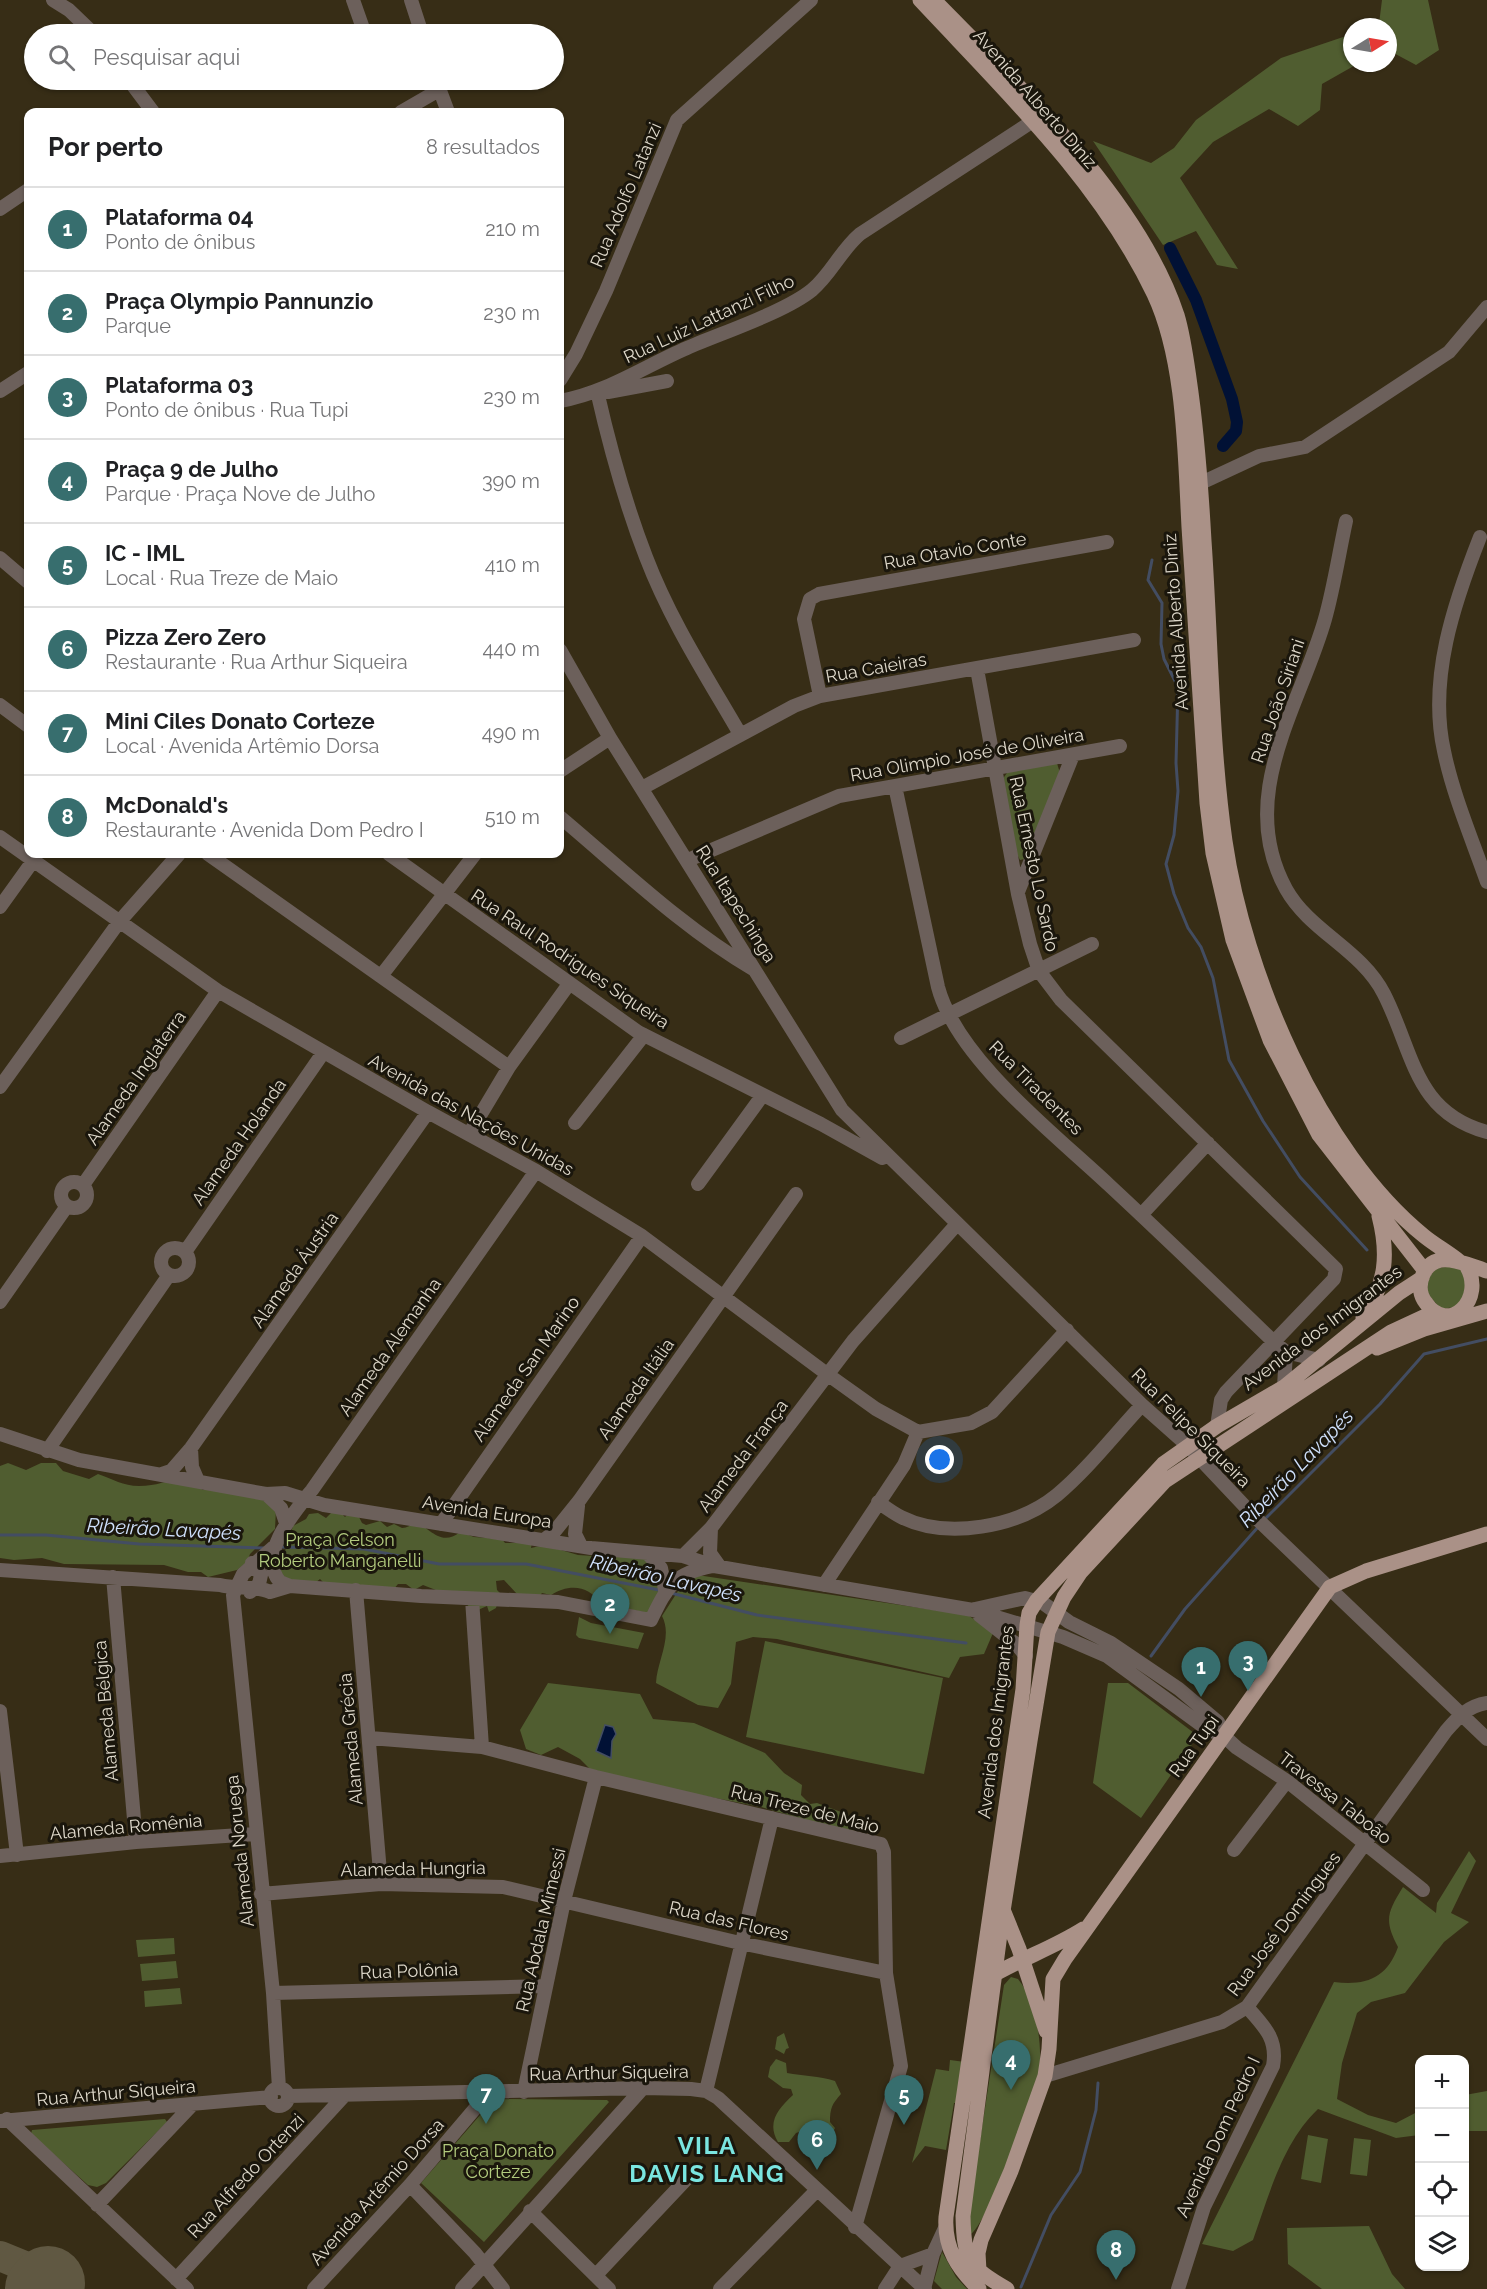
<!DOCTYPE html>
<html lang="pt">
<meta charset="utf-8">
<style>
:root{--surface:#fff;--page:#f2f2f2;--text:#202124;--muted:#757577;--line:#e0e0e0;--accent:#376e6e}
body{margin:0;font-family:Raleway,sans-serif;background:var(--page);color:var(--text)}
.controls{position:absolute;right:18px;bottom:18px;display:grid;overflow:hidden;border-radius:12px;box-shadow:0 2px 4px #0004}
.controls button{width:54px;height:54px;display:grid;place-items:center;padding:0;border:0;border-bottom:2px solid var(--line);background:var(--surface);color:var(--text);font:30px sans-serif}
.compass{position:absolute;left:1343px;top:18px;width:54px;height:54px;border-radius:50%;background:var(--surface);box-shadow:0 2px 4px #0004;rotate:79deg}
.you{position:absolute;left:940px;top:1460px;width:21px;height:21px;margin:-15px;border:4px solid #fff;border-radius:50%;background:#1a73e8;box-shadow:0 0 0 9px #1a73e833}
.badge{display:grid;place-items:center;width:39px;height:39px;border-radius:50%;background:var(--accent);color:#fff;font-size:20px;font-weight:700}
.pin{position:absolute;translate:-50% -50px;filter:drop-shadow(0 2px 3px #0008)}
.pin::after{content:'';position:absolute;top:32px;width:21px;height:18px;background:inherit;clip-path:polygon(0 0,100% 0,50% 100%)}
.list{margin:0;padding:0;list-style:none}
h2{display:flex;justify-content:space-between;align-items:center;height:78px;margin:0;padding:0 24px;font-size:26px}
h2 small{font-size:20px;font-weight:400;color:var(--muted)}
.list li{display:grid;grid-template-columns:39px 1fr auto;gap:18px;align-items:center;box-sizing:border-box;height:84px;padding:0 24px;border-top:2px solid var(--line)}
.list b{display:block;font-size:22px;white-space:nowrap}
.list p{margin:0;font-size:20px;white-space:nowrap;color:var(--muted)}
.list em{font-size:20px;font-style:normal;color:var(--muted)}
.icon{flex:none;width:33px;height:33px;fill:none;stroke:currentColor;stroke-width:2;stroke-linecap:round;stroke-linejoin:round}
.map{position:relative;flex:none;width:1487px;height:2289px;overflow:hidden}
.search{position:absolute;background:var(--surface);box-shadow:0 2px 4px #0004;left:24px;top:24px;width:540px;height:66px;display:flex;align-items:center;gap:15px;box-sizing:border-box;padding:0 21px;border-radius:33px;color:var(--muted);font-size:22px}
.panel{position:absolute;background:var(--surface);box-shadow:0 2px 4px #0004;left:24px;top:108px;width:540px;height:750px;border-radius:12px}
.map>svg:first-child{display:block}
.green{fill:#505d30}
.water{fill:#011135;stroke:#434d62;stroke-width:1.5}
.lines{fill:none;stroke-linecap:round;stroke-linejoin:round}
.stream{stroke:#434d62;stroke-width:3}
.canal{stroke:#011135;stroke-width:12}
.taxiway{stroke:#605842;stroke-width:30}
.runway{stroke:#605842;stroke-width:74}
.minor{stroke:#6c605b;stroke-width:14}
.major{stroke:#aa9187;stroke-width:15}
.labels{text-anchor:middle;stroke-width:6;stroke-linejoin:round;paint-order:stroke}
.street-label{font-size:18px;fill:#ded8ca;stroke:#1a160c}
.park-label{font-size:18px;fill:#b2cb7e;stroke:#1a160c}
.water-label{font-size:20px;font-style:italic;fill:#cfe0fb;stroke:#1a160c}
.district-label{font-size:24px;font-weight:bold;letter-spacing:1.5px;fill:#7ae5e0;stroke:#1a160c}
</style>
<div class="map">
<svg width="1487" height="2289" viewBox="0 0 1487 2289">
<rect width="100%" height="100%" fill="#372d16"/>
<path class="green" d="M1382,0h46l11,50 -23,15 -28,-15v-23h-15l6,-3z
M1352,34v29h7l-37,21 -2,26 -22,16 -29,-17 -56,33 -33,36 58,91 -21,-4 -21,-34 -33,14 -70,-104 58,22 23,-15 22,-28 85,-62z
M1056,760l4,13 -36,86 -4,1 -3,-6 -15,-74 7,-10z
M1457,1266l11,8 -6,32 -21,3 -14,-16 1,-14 8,-11z
M8,1463l18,7 15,-7h15l7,8 26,8 9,-5c15,5 25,12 41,12 30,0 35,-16 64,4l11,-5 55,17 7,7 -1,20 -25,25 -3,8 -10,8 -29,7 -7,-5h-13l-24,-7 -100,-1 -22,-6 -28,2 -14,-2v-92z
M333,1511l7,1 5,5 5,-5 8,3 4,8 4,2 14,-4 7,6 7,-3 8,4c5,0 10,-4 14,-4 11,-1 23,25 44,8l14,5 28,2 3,4h27l-1,5 13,-3 34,10 16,1 13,-3 47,7 13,7 3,9 -21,37 -49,-9c-10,-20 -33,-20 -49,-9l-9,-2 -4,5 -21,-4 -13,-14 -8,1 1,9 3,3 -4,15 -7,4 -2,-6 -9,4 -7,-1 -7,-8 -41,-16 -9,5 -8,-6h-8l-5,6 -68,-6 -5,-5 -5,4 -30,-1 -14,-22 14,-9 8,-25 13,-7 3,-5 9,-1 8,5z
M697,1575l271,40 25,18 -9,21 -24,3 -11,21 -172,-39 -24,-2 -17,5 -5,42 -13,24 -20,-3 -42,-22c1,-22 17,-46 6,-67l25,-39z
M579,1617l12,6 53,10 -6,16 -59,-11 -3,-3z
M765,1641l178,37 -19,96 -178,-37z
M548,1683l92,11 13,25 41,4 71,30 19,20 18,12 -1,10 9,9 7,-1 32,12 5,19 -93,-27 -153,-30 -14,-4 -14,-14 -22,-12 -17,8 -15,-6 -6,-19z
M1108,1683h20l70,53 -57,82 -48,-35z
M1469,1851l7,10 -25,52 18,9 -25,20 -39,51 -34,9 -14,11 -15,50 -5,36 31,16 28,8 23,-12v24l-23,3 -78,-29c-35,33 -49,86 -65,131l-20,11 -31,-7 132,-262c32,4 53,-4 64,-35 -14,-27 -11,-34 5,-60l33,26 1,-10z
M174,1938l1,16 -37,3 -2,-17z
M176,1961l2,17 -36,3 -2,-17z
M1011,1977l7,2c18,21 25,66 21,93 -4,25 -51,150 -68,162l-4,-9 37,-240z
M180,1988l2,16 -37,3 -1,-16z
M784,2033l5,15 -3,1 -2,5 -9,-5 2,-12z
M776,2059l10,4 1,10c16,3 32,3 48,8l6,13c-9,10 -11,14 -11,28l5,6 -6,12 -16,-3 -8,-7 -9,3 -7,9h-11c-12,-20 1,-34 15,-47l-2,-6 -8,-1 -15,-11 2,-10z
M950,2060l15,2 -4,41h-7l-8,47 -21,-4 -13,17 24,-94 13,2z
M1487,2091v40h-22v-36z
M494,2099l113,1 2,2 -125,140 -63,-59z
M165,2119l2,3 -61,61 -9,4 -9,-2 -57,-51 1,-4z
M1308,2135l20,4 -7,44 -20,-4z
M1354,2138l17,2 -4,36 -17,-2z
M1369,2226l23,48 13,15h-83l-34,-25 -1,-36z
M942,2252l14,25 11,12h-25l-8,-8z"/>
<path class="water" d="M605,1725l8,2 3,7 -4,7 -1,17 -15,-7z"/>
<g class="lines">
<path class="stream" d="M1152,560l-4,20 14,23 -1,41 3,15 14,28 -2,76 2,28 -4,44 -8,29 8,30 14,34 13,19 12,31 16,82 34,61 37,56 67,73
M1263,1521l117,-117 44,-50 63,-15
M0,1535h46l93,9 126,4
M280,1547l84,2 75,15h87l133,26
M671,1593l86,22 209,28
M1151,1656l34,-47 74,-83
M1021,2287l30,-72 29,-43 16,-62 2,-27"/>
<path class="canal" d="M1170,248l26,52 36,99 5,23 -1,9 -13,15"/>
<path class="taxiway" d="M0,2256l22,9 26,18"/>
<path class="runway" d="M42,2289l6,-6"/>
<path class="minor" d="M53,0l16,10 25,24
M353,0l12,34
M411,0l11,34
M129,80l24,32
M436,80l12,32
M401,112l38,-22
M0,209l28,-19
M560,380l16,-26 30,-63 71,-171 134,-120
M0,391l28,-18
M597,391c13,57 28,112 49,166 24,63 61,120 94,177
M608,392l59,-11
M560,401c46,-8 85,-35 127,-53 34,-15 98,-36 125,-58 19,-16 29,-40 48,-56l173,-113
M1201,483l58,-27 46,-9 144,-95 38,-45
M1346,521c-7,32 -12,66 -21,98 -25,88 -90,177 -39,270 24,43 75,60 98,105 30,59 30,118 103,138
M1480,537c-26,66 -52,142 -36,214 9,44 28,88 43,131
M0,558l28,24
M560,650l50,88 232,372 300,295 45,40 67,71 233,223
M977,669l41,225 12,50 9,27 22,29 275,269 -2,10 -108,113 -5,8 -4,26
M820,696l-16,-77 6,-20 9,-5 288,-52
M0,705l28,21
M560,771l50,-33
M895,786l43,201c19,72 117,147 171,198 56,52 111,105 166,158l11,9 33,8
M642,788l152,-82 26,-10 314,-56
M560,817c62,52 123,111 193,152
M0,837l218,154 210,121 108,59 106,65 185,138 49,35 42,23
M208,854l301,213
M389,854l249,178 183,92 61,34
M688,860l151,-64 281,-50
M1018,892l55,-137
M0,907l33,-46
M381,976l94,-122
M901,1038l191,-94
M0,1087l119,-165 60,-68
M575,1123l69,-88
M469,1134l40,-67 60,-83
M61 1195a13 13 0 1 1 26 0a13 13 0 1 1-26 0Z
M698,1184l64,-88
M83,1185l135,-194
M1141,1215l67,-72
M161 1262a14 14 0 1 1 28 0a14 14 0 1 1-28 0Z
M185,1252l138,-199
M0,1302l67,-96
M1284,1387l2,-35
M918,1432l53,-9 21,-11 75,-82
M0,1434l79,26 187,34 19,-1 39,12 267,43 92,8 31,10 259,44 90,27 44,19 100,73 17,7 13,12 50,33 136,109
M191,1448l1,19 6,14
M47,1451l122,-176
M162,1474l9,-3 20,-23 237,-336
M266,1494l15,14 5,15
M878,1502c7,5 15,11 23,15 46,23 117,10 156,-22 31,-26 57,-60 85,-90
M578,1506l-3,28 6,12
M441,1524l201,-288
M711,1528l-1,25 10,14
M544,1540l10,-8 25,-31 217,-307
M276,1545l-33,29 -10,21 40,398 6,95
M648,1554l13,14 4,22
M683,1556l28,-28 142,-187 104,-117
M0,1570l220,15c14,4 39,1 50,7l20,-6 131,10 137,6 93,18c16,-33 23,-47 61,-54
M113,1577l23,265
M824,1585l80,-120 14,-33
M290,1586l-10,-4c-24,-27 16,-72 32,-92l224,-319
M356,1590l25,294
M250,1592l9,-8 2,-9 -9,-12
M472,1599l10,148
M975,1609l50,-11 18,5 26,19 42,21 68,46 39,33 6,14
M979,1615l37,29 10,12
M0,1711l17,144
M370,1738l112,9 114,30 285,67 3,8 2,121 15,93 -46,161
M1234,1850l53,-69
M0,1856l136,-14 119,-8
M261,1894l120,-10 122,3 237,56 146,30
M273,1993l273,-7
M1045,2076l177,-54 25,-15 199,-276c12,-14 22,-25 41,-28
M270 2097a9 9 0 1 1 18 0a9 9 0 1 1-18 0Z
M706,2091l66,-273
M524,2092l40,-191 32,-124
M288,2096l355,-8 48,1 15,2 12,7 207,191
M7,2119l180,170
M0,2121l271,-24
M410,2185l65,68 28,36
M97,2205l96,-101
M530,2211l79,78
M900,2266l33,-12 13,-28
M596,2275l99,-105
M176,2279l167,-182
M314,2289l96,-104 80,-94
M462,2289l181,-201
M720,2289l96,-98
M885,2289l15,-23
M924,2289l9,-35
M1178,2289l26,-82 69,-141c5,-27 -9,-40 -26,-59"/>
<path class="major" d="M920,0c85,91 180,181 234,294 31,66 31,161 35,233 6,92 12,184 18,276l6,50 20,87 37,100 49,95 106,136
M934,0c84,86 205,199 243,315 6,20 9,42 12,63 8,54 12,109 15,163 7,100 7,201 21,300 19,131 94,310 199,395 11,9 24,16 35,25
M1466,1265c21,34 -18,71 -40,38 -6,-7 -7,-17 -4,-26 11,-31 45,-12 65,-6
M1363,1318c23,-34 26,-63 16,-102
M1377,1348l47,-19 63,-18
M1004,1912l15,37 27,82
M990,1977c30,-18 63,-29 93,-48
M979,2271l-1,-18 3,-13 30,-69 34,-95 4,-27 4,-70 12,-20 265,-372 36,-16 121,-37
M979,2289c-21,-20 -35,-41 -33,-72l77,-528 4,-64 2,-12 8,-13 126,-136 54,-38 67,-39 115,-94 23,-15
M1007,2289c-38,-22 -43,-29 -44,-73l40,-305 27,-170 18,-109 16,-35 16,-24 85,-92 226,-149 43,-20"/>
</g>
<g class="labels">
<g class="street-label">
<text transform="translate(1035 99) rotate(49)" y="6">Avenida Alberto Diniz</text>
<text transform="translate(626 195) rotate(-67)" y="6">Rua Adolfo Latanzi</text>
<text transform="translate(709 319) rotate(-25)" y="6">Rua Luiz Lattanzi Filho</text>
<text transform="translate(955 551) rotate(-10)" y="6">Rua Otavio Conte</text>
<text transform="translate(1176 622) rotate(-94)" y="6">Avenida Alberto Diniz</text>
<text transform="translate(876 668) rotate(-10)" y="6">Rua Caieiras</text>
<text transform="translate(1278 701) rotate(-71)" y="6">Rua João Siriani</text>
<text transform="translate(967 755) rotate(-10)" y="6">Rua Olimpio José de Oliveira</text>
<text transform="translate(1034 864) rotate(78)" y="6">Rua Ernesto Lo Sardo</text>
<text transform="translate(736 904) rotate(58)" y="6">Rua Itapechinga</text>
<text transform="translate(570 959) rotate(34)" y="6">Rua Raul Rodrigues Siqueira</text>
<text transform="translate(136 1078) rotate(-55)" y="6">Alameda Inglaterra</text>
<text transform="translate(1036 1088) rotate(45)" y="6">Rua Tiradentes</text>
<text transform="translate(471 1115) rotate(29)" y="6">Avenida das Nações Unidas</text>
<text transform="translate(239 1142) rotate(-55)" y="6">Alameda Holanda</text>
<text transform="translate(295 1270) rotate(-55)" y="6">Alameda Áustria</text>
<text transform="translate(1322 1328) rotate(-37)" y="6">Avenida dos Imigrantes</text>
<text transform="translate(390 1347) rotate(-55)" y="6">Alameda Alemanha</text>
<text transform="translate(526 1369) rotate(-55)" y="6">Alameda San Marino</text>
<text transform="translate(636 1389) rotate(-55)" y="6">Alameda Itália</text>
<text transform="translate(1191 1428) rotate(45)" y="6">Rua Felipe Siqueira</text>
<text transform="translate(743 1456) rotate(-53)" y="6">Alameda França</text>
<text transform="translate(487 1512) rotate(9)" y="6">Avenida Europa</text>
<text transform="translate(106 1711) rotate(-95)" y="6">Alameda Bélgica</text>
<text transform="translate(996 1722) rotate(-83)" y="6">Avenida dos Imigrantes</text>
<text transform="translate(351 1739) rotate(-95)" y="6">Alameda Grécia</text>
<text transform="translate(1194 1746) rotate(-54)" y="6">Rua Tupi</text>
<text transform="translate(1335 1798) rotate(38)" y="6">Travessa Taboão</text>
<text transform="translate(805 1809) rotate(14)" y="6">Rua Treze de Maio</text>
<text transform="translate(126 1827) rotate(-5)" y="6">Alameda Romênia</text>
<text transform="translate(240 1851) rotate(-96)" y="6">Alameda Noruega</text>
<text transform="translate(413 1869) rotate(-1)" y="6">Alameda Hungria</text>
<text transform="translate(729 1921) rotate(13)" y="6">Rua das Flores</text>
<text transform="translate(1284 1924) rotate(-53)" y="6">Rua José Domingues</text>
<text transform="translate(541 1930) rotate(-77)" y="6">Rua Abdala Mimessi</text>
<text transform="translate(409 1971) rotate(-2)" y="6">Rua Polônia</text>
<text transform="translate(609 2073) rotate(-1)" y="6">Rua Arthur Siqueira</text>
<text transform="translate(116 2093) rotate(-5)" y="6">Rua Arthur Siqueira</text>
<text transform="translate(1218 2137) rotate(-65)" y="6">Avenida Dom Pedro I</text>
<text transform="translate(246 2176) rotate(-47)" y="6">Rua Alfredo Ortenzi</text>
<text transform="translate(377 2192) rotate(-48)" y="6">Avenida Artêmio Dorsa</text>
</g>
<g class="park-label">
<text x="340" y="1546">Praça Celson<tspan x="340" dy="21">Roberto Manganelli</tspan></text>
<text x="498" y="2157">Praça Donato<tspan x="498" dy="21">Corteze</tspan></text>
</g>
<g class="water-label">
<text transform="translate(1296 1468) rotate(-46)" y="7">Ribeirão Lavapés</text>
<text transform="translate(164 1529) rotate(3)" y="7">Ribeirão Lavapés</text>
<text transform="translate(666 1578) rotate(13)" y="7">Ribeirão Lavapés</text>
</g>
<g class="district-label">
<text x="707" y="2154">VILA<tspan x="707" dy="28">DAVIS LANG</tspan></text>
</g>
</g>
</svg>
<div class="controls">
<button>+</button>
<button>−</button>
<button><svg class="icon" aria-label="locate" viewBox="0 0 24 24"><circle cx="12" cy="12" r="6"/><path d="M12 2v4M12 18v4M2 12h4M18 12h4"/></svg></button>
<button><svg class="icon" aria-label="layers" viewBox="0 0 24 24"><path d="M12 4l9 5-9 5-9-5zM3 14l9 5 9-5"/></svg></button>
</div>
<svg class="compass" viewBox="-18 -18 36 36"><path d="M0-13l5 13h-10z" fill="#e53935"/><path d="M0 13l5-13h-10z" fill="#757577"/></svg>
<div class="you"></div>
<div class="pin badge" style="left:1201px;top:1697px">1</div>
<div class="pin badge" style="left:610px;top:1634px">2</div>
<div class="pin badge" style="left:1248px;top:1691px">3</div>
<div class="pin badge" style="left:1011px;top:2090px">4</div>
<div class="pin badge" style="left:904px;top:2125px">5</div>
<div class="pin badge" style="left:817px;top:2170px">6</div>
<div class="pin badge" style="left:486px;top:2124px">7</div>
<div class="pin badge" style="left:1116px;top:2280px">8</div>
<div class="search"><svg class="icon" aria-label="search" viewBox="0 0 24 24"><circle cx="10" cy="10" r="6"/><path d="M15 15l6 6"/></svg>Pesquisar aqui</div>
<section class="panel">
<h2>Por perto<small>8 resultados</small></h2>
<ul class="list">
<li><span class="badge">1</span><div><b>Plataforma 04</b><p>Ponto de ônibus</p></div><em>210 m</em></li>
<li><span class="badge">2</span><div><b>Praça Olympio Pannunzio</b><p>Parque</p></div><em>230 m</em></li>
<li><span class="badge">3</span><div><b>Plataforma 03</b><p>Ponto de ônibus · Rua Tupi</p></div><em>230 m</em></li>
<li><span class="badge">4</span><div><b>Praça 9 de Julho</b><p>Parque · Praça Nove de Julho</p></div><em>390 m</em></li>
<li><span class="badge">5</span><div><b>IC - IML</b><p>Local · Rua Treze de Maio</p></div><em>410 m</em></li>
<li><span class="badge">6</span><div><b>Pizza Zero Zero</b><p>Restaurante · Rua Arthur Siqueira</p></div><em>440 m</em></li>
<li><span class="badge">7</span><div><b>Mini Ciles Donato Corteze</b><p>Local · Avenida Artêmio Dorsa</p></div><em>490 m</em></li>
<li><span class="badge">8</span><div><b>McDonald's</b><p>Restaurante · Avenida Dom Pedro I</p></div><em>510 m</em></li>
</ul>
</section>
</div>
